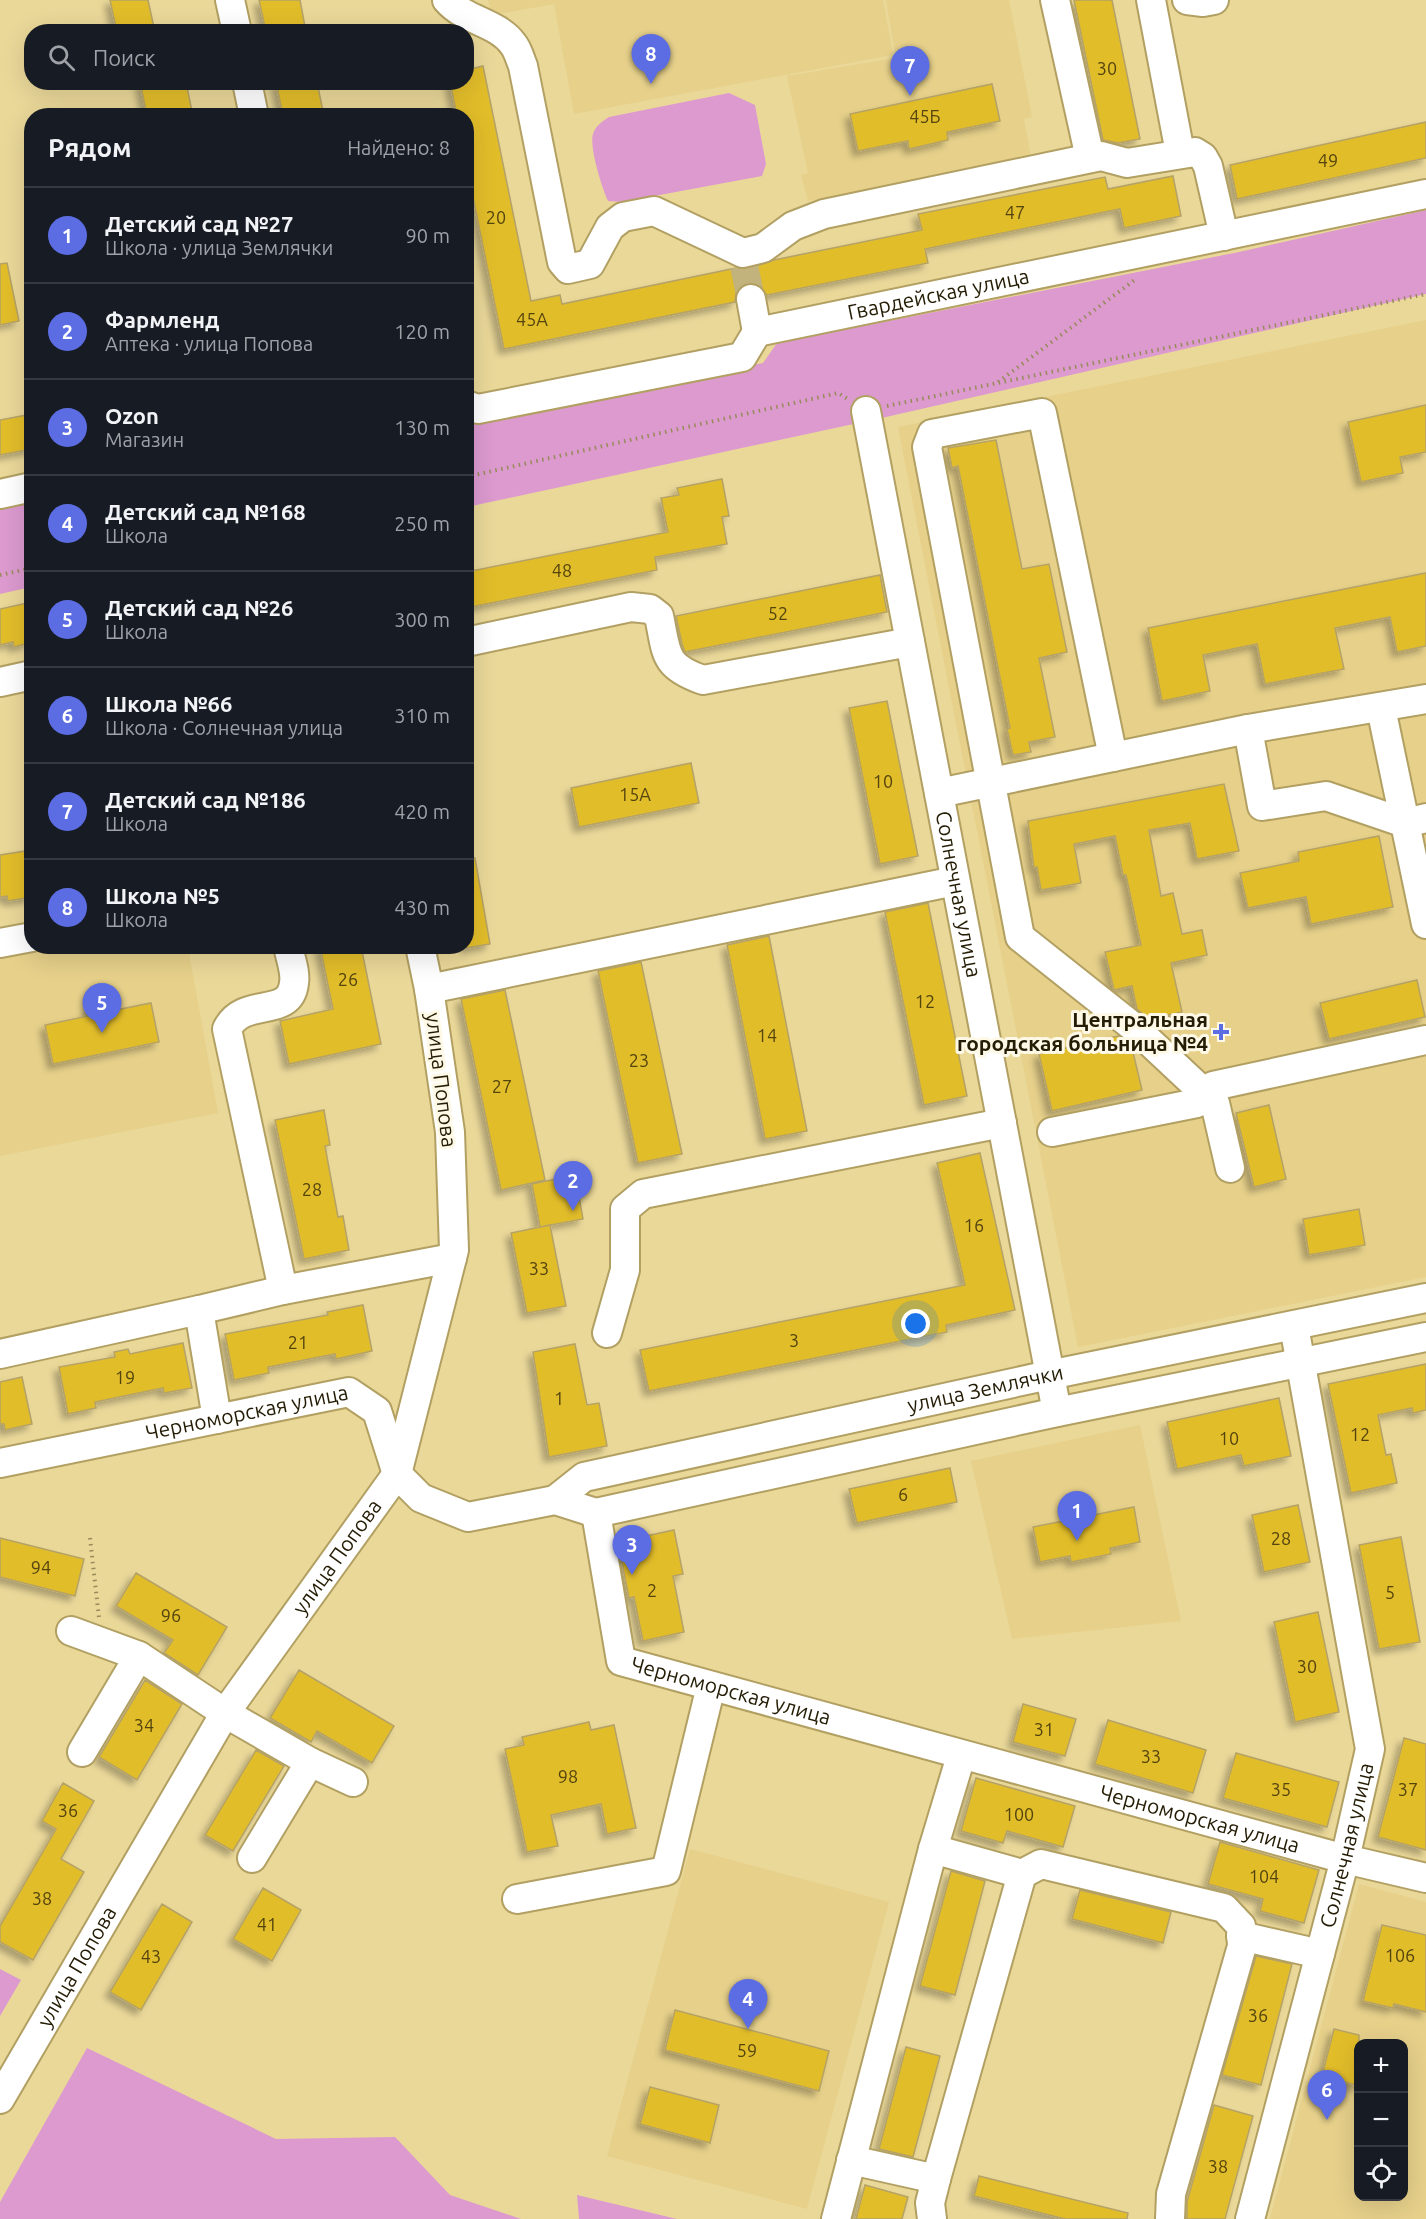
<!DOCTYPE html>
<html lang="ru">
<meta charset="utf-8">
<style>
:root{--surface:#171b24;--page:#242831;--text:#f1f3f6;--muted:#9ea1a6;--line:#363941;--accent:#5c6de4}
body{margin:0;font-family:Ubuntu,sans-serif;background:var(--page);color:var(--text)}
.controls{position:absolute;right:18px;bottom:18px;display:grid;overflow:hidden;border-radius:12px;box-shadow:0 6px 24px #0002}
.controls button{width:54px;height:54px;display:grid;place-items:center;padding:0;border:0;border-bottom:2px solid var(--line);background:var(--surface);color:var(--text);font:30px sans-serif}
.you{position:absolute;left:916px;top:1324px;width:21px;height:21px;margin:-15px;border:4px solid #fff;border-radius:50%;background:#1a73e8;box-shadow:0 0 0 9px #1a73e833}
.badge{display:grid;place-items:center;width:39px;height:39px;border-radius:50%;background:var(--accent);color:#fff;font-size:20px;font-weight:700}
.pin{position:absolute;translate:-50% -50px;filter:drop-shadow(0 2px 3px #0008)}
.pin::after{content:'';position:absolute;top:32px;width:21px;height:18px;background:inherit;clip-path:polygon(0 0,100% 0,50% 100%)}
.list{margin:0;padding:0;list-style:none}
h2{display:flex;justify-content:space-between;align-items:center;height:78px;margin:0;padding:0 24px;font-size:26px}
h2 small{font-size:20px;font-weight:400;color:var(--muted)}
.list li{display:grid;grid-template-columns:39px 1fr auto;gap:18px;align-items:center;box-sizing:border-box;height:96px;padding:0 24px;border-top:2px solid var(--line)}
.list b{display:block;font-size:22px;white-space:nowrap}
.list p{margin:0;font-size:20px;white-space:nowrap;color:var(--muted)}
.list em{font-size:20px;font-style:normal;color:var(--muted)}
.icon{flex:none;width:33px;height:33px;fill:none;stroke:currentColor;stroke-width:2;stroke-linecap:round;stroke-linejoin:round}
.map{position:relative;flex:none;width:1426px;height:2219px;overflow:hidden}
.search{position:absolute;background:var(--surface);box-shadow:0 6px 24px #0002;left:24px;top:24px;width:450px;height:66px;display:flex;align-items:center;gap:15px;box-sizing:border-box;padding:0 21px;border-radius:24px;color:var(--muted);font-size:22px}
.panel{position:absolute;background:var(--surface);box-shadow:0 6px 24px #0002;left:24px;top:108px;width:450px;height:846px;border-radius:24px}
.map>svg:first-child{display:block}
.built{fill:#e6d08a;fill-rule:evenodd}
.green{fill:#dc9acf}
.building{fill:#e2bd2c;stroke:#b5a266;stroke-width:1.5;filter:url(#shadow)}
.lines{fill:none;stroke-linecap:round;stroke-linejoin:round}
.minor-tunnel{stroke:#c2b27b;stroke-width:28;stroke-dasharray:28 14;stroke-linecap:butt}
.minor-casing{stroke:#b2a063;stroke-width:32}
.path{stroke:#988a5b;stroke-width:4;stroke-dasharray:1.5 4.5;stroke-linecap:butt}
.minor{stroke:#fff;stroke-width:28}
.poi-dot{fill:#5c6de4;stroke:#fef9e7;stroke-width:2}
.labels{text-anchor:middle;stroke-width:6;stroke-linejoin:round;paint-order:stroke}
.number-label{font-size:18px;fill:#54440e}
.street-label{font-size:21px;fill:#241c04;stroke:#fef9e7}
.poi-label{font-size:21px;font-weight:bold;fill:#241c04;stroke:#fef9e7;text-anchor:end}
</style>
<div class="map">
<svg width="1426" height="2219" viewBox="0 0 1426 2219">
<defs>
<filter id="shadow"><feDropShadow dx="-5" dy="5" stdDeviation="3" flood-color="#0004"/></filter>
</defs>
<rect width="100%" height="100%" fill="#ead899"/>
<path class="built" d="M488,0h395l10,55 -319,59 -20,-110 -62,11z
M886,0h123l23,117 -8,2 7,39 -223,43 -7,-26 7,-2 -21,-97 109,-18z
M1426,320v957l-348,70 -180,-920z
M32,946l156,1 30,166 -218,43v-204z
M1140,1425l41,196 -169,18 -41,-178z
M690,1849l199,53 -82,307 -200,-53z
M1359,1884l67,18v317h-156zM1358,2044h46v152h-46z"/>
<path class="green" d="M729,93l26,12 11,59 -4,12 -140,26 -14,-1c-6,-13 -19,-54 -15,-67 2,-8 10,-13 16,-17z
M1426,210v84l-540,123 -419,90 -1,-90 24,4 273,-58 14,-20 462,-91z
M31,496v91l-31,7v-93z
M0,1969l21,11 -21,36z
M87,2048l189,91 119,-2 55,58 71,24h-521v-17z
M577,2195l100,24h-98z"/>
<path class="building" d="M110,0h38l7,32h-38z
M259,0h41l6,32h-40z
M1074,0h38l28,139 -22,4 -15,-3z
M483,66l48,235 29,-6 2,9 174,-36 11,1 27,-9 148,-30 -4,-16 187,-37 3,12 65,-13 8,40 -57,12 -4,-19 -195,40 3,14 -161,32 -10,-11 -10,-1 -11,10 -1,9 -231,47 -38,-186v-47h-9l-7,-34h16v-12z
M140,82h46l7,34h-46z
M276,82h41l7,34h-41z
M992,84l8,37 -53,11 1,8 -39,9 -1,-8 -50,10 -8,-37z
M1426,122v36l-189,41 -7,-34z
M7,263l12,58 -19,4v-61z
M1426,405v47l-26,5 3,16 -42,9 -13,-60z
M32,414v35l-32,6v-35z
M996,440l26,129 27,-5 18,88 -28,6 16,79 -26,5 2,10 -18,3 -6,-26 3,-1 -52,-262 -6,2 -4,-20z
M722,479l7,37 -7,1 5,27 -72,13 2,13 -191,38v-36l202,-40 -7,-34 18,-3 -2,-7z
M1426,573v73l-29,6 -7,-35 -55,11 9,41 -79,15 -8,-40 -54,11 7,36 -48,10 -14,-73z
M880,575l7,37 -202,40 -3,-8 -6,-28z
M32,602v36l-4,1 1,4 -15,4 -1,-5 -13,3v-36z
M887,701l31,155 -38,8 -31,-156z
M691,763l8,40 -120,24 -8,-39z
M1224,784l15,67 -42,8 -7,-36 -41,7 12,66 12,-3 9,41 20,-4 5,25 -36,8 11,49 -33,7 -12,-10 -5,-23 -18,4 -9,-38 36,-7 -15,-70h-3l-8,-39 -41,8 7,39 -40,7 -4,-23 -3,1 -6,-47z
M1379,836l14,71 -82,17 -5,-27 -58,11 -8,-35 59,-12 -1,-9z
M32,850v47l-24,4 -1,-5 -7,1v-42z
M475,858l15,86 -24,4v-89z
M928,903l39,193 -43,9 -39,-193z
M769,936l38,195 -42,8 -38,-194z
M320,946h41l20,98 -92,20 -9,-43 53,-12z
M641,962l41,192 -44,9 -40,-192z
M1417,980l8,37 -96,22 -9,-36z
M505,990l40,190 -44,10 -40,-191z
M151,1003l8,39 -106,22 -8,-39 43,-9 -1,-8 18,-3 1,7z
M1118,1036l14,12 10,42 -90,21 -13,-57z
M1269,1105l17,74 -32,8 -18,-74z
M324,1110l6,35 -5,1 13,71 5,-1 6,34 -45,9 -29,-139z
M980,1153l35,157 -69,15 1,7 -298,59 -9,-41 325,-65 -28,-122z
M575,1175l8,44 -43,8 -8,-43z
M1359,1209l6,36 -56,10 -6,-36z
M550,1225l16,81 -39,7 -16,-80z
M363,1305l9,46 -36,8 -1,-5 -67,13 1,6 -35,7 -9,-46 103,-19 -1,-3z
M183,1343l9,45 -28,5 -1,-5 -68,14 1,6 -28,6 -9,-47 56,-10 -1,-5 14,-3 2,5z
M575,1344l12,61 12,-2 8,43 -58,11 -16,-105z
M1426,1364v46l-13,3 -1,-5 -34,7 8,40 5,-1 6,29 -46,10 -23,-109z
M22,1377l10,47 -27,6 -1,-6h-4v-42z
M1279,1398l12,58 -47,10 -3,-11 -64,14 -10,-47z
M950,1468l7,34 -100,21 -8,-34z
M1298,1505l12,57 -46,10 -12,-57z
M1134,1507l6,35 -30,6 1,6 -40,8 -1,-6 -30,6 -7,-35z
M674,1530l9,44 -10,2 11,56 -41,9 -9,-44 -5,1 -11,-56z
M1401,1537l19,105 -41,7 -20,-104z
M0,1538l84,21 -9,37 -75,-19z
M136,1573l91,54 -29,48 -34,-22 9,-13 -57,-34z
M1318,1612l21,100 -44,10 -21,-100z
M299,1670l95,56 -22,37 -55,-32 -6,11 -41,-24z
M145,1680l37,24 -45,76 -38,-23z
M1023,1704l53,15 -11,37 -52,-14z
M1108,1720l98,30 -13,43 -98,-29z
M589,1722l2,8 23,-5 22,103 -29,6 -6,-30 -50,11 7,31 -31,6 -22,-103 19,-4 -2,-8z
M1404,1738l22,6v106l-48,-13z
M256,1750l28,16 -51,85 -28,-16z
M1236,1753l103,29 -12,45 -104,-29z
M976,1778l99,28 -12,41 -56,-16 -4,12 -42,-12z
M63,1783l31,18 -33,58 23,13 -51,88 -33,-18v-16l56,-97 -14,-8z
M1220,1842l99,28 -15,53 -44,-12 3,-12 -55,-15z
M951,1871l34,10 -30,114 -35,-9z
M263,1888l38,22 -29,51 -39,-22z
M1080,1890l91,22 -8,31 -91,-24z
M162,1904l30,18 -51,88 -31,-18z
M1382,1925l44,10v77l-32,-8 -1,4 -30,-7z
M1256,1956l36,8 -31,121 -39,-10z
M675,2010l154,41 -10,40 -154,-41z
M1334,2029l25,6v51l-37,-10z
M906,2047l34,9 -27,101 -34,-8z
M650,2087l69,18 -9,38 -70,-19z
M1214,2105l39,11 -28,103h-38v-17z
M979,2176l149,37 -1,6h-62l-91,-23z
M865,2185l43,12 -6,22h-46z"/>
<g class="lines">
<path class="minor-tunnel" d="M744,266l7,33"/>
<defs>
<g id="minor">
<path d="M230,0l7,32"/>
<path d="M447,0c18,21 50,22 66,44 5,6 7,15 10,22l39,196 6,7 22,-5 20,-37 13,-10 31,-6 89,42 20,-5 30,-22 31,-12 277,-58 26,7 68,-11 8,5 5,9 16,70"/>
<path d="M1055,0l35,158"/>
<path d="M1151,0l29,153"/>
<path d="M1187,0l16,2 11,-2"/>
<path d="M247,82l7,34"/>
<path d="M751,299l6,33"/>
<path id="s1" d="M466,405l12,4 264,-52 15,-25 669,-138"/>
<path id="s2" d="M866,411l191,1001"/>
<path d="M0,494l32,-7"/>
<path d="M466,642l165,-35 19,2 9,7c8,38 4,50 44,64l207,-38"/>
<path d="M0,682l32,-7"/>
<path d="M1381,708l45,216"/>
<path d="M1248,729l14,77 64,-10 79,27 21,-5"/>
<path d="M1113,757l-71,-344 -110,21 -5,13 93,490 116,92 79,74 15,65"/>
<path d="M939,793l309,-64 178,-30"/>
<path d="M0,943l32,-6"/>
<path d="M429,989l526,-108"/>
<path d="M1052,1132l145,-29 16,-17 213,-46"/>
<path d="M283,1290l169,-32"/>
<path d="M607,1333l18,-63v-61l18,-15 359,-71"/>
<path d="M0,1354l199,-44"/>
<path d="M217,1419l-18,-109 84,-20 -56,-261c17,-34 63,-9 67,-46 2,-11 -4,-26 -6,-37"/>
<path id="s3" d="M0,1463l349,-71 28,19 20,63 24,24 47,19 87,-17 41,13 461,-101 369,-75"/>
<path id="s4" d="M555,1500l29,-23 465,-102 377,-77"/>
<path id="s5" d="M596,1513l25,148 724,198 81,19"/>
<path d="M71,1631l68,25"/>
<path d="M82,1752l57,-96 86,57 85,49 -58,96"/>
<path d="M310,1762l43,20"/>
<path d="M933,1849l89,25"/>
<path d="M517,1899l149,-28 45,-185"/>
<path d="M1241,1936l79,18"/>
<path id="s6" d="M0,2099l225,-386 172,-239 57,-224 -4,-118 -21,-143 -9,-43"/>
<path d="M851,2160l85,19 -6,24 2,16"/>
<path d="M936,2179l86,-305 19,-10 183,44 17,18 1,20 -71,248 -1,25"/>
<path d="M836,2219l97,-370 28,-93"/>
<path id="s7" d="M1250,2219l95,-360 25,-110 -76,-423"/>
</g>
</defs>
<use href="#minor" class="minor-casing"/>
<path class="path" d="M998,382l138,-103
M887,406l539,-112
M466,477l372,-84 10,6
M0,575l32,-7
M90,1538l9,80"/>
<use href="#minor" class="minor"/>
</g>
<path class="poi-dot" d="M1218 1023h6v6h6v6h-6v6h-6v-6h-6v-6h6z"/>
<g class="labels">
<g class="number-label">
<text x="1107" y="75">30</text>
<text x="925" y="123">45Б</text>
<text x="1328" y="167">49</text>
<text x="1015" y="219">47</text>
<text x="496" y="224">20</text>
<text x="532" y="326">45А</text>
<text x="562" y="577">48</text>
<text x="778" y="620">52</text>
<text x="883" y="788">10</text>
<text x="635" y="801">15А</text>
<text x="348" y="986">26</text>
<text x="925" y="1008">12</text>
<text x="767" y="1042">14</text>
<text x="639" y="1067">23</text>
<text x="502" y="1093">27</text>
<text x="312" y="1196">28</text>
<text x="974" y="1232">16</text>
<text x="539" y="1275">33</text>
<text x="794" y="1347">3</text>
<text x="298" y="1349">21</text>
<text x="125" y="1384">19</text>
<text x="559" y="1405">1</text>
<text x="1360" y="1441">12</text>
<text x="1229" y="1445">10</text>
<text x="903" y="1501">6</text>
<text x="1281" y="1545">28</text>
<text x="41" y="1574">94</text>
<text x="652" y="1597">2</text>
<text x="1390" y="1599">5</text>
<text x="171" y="1622">96</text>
<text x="1307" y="1673">30</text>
<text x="144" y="1732">34</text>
<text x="1044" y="1736">31</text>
<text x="1151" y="1763">33</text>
<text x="568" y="1783">98</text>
<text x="1281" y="1796">35</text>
<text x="1408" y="1796">37</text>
<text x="68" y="1817">36</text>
<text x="1019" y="1821">100</text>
<text x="1264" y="1883">104</text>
<text x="42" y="1905">38</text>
<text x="267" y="1931">41</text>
<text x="1400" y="1962">106</text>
<text x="151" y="1963">43</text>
<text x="1258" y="2022">36</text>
<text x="747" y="2057">59</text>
<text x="1218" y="2173">38</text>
</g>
<g class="street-label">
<text dy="7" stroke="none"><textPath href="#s1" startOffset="496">Гвардейская улица</textPath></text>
<text dy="7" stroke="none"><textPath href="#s2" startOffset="492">Солнечная улица</textPath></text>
<text transform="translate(441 1080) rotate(83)" y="7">улица Попова</text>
<text dy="7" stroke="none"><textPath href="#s4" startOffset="448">улица Землячки</textPath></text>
<text dy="7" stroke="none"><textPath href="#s3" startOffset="252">Черноморская улица</textPath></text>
<text dy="7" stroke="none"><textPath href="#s6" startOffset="639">улица Попова</textPath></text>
<text dy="7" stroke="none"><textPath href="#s5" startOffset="264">Черноморская улица</textPath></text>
<text dy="7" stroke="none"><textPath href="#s5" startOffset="750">Черноморская улица</textPath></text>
<text dy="7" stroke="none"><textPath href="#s7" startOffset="386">Солнечная улица</textPath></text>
<text dy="7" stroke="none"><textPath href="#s6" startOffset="153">улица Попова</textPath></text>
</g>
<g class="poi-label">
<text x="1208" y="1027">Центральная<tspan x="1208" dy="24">городская больница №4</tspan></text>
</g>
</g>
</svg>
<div class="controls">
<button>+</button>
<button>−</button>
<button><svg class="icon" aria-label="locate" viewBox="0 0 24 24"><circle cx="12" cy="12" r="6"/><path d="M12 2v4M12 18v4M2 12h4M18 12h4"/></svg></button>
</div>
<div class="you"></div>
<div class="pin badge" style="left:1077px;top:1541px">1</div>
<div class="pin badge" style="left:573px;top:1211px">2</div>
<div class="pin badge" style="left:632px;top:1575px">3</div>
<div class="pin badge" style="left:748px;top:2029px">4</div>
<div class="pin badge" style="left:102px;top:1033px">5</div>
<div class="pin badge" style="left:1327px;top:2120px">6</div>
<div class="pin badge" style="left:910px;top:96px">7</div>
<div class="pin badge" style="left:651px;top:84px">8</div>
<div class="search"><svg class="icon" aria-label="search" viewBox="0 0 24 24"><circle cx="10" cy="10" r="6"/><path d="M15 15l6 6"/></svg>Поиск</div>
<section class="panel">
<h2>Рядом<small>Найдено: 8</small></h2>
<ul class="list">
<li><span class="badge">1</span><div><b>Детский сад №27</b><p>Школа · улица Землячки</p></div><em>90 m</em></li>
<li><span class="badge">2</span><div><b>Фармленд</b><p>Аптека · улица Попова</p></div><em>120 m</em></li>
<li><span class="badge">3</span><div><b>Ozon</b><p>Магазин</p></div><em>130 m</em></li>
<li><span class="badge">4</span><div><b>Детский сад №168</b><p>Школа</p></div><em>250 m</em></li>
<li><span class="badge">5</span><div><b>Детский сад №26</b><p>Школа</p></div><em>300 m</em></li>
<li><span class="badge">6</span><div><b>Школа №66</b><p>Школа · Солнечная улица</p></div><em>310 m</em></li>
<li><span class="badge">7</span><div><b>Детский сад №186</b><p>Школа</p></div><em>420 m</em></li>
<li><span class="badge">8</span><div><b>Школа №5</b><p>Школа</p></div><em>430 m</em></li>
</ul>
</section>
</div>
